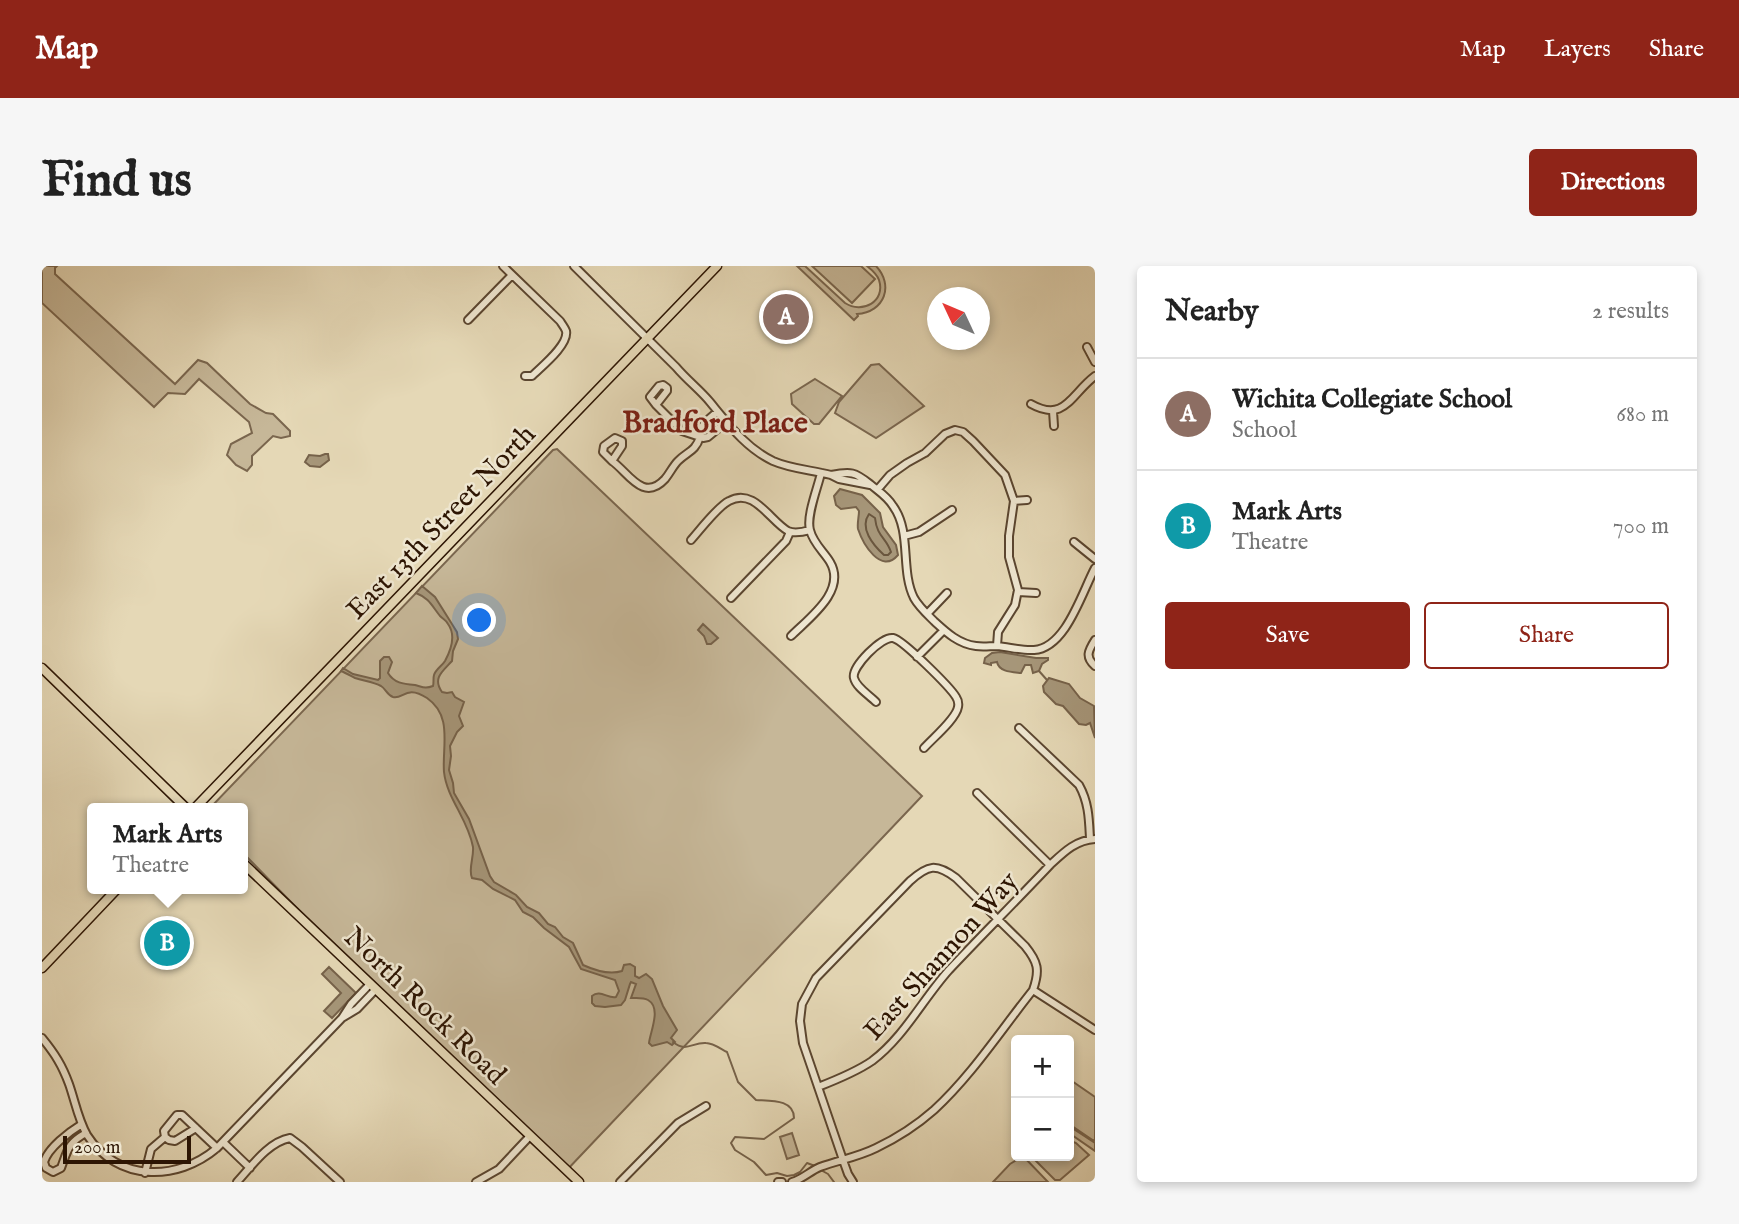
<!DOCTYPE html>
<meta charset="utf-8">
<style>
:root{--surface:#fff;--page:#f6f6f6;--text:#222;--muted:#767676;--line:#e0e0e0;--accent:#8f2418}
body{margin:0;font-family:"IM FELL English",serif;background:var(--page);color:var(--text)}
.controls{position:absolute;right:21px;bottom:21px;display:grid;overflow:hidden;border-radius:7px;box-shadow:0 4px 10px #0003}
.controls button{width:63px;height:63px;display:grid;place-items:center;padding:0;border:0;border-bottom:2px solid var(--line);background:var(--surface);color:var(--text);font:35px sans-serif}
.compass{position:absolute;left:885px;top:21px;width:63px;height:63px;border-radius:50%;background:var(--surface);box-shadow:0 4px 10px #0003;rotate:314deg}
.scale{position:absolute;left:21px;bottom:18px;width:128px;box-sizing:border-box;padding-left:7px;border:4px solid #2d1503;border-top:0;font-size:19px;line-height:24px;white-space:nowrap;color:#2d1503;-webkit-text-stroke:5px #eee6d0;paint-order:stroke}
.you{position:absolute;left:438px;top:355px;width:24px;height:24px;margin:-18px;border:5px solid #fff;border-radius:50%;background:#1a73e8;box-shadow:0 0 0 10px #1a73e833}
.badge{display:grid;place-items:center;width:46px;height:46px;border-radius:50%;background:var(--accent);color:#fff;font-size:23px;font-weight:700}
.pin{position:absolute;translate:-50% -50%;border:4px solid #fff;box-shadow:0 2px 7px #0006}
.popup{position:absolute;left:45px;top:537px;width:161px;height:91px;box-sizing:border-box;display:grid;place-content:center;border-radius:7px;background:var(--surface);filter:drop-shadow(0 2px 5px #0005);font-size:23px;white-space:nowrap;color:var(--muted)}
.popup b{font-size:26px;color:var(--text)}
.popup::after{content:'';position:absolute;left:50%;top:100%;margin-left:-14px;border:14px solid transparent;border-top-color:var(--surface)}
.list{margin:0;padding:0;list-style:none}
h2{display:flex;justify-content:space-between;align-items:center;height:91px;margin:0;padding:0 28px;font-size:30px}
h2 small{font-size:23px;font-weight:400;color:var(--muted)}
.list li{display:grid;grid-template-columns:46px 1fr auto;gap:21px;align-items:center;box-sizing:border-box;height:112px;padding:0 28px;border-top:2px solid var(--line)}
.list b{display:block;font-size:26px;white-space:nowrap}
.list p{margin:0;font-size:23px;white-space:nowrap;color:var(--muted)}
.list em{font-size:23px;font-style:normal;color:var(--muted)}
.actions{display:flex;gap:14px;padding:21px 28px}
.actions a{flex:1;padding:16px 0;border:2px solid var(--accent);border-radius:7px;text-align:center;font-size:24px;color:var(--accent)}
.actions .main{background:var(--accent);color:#fff}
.map{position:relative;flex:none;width:1053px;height:916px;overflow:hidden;border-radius:7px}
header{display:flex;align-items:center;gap:42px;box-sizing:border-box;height:98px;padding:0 35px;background:var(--accent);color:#fff}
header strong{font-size:33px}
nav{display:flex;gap:38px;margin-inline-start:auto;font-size:24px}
.intro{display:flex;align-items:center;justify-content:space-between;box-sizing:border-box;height:168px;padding:0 42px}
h1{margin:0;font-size:49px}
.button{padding:18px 32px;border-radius:7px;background:var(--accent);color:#fff;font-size:24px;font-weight:700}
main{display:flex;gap:42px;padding:0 42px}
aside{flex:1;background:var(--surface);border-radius:7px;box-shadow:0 4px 10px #0003}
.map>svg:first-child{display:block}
.green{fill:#c6b798;stroke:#7a664e;stroke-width:2}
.water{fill:#a69679;stroke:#76624a;stroke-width:2}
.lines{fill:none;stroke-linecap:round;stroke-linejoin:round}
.shore{stroke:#6a563e;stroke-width:2}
.stream{stroke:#76624a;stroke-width:2}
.minor-casing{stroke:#5b4630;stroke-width:10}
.major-casing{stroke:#2d1503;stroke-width:11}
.minor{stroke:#eee6d0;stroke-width:6}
.major{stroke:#e5d8b6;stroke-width:8}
.labels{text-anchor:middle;stroke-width:5;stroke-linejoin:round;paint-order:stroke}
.street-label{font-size:28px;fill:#2d1503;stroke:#eee6d0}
.neighbourhood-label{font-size:30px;font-weight:bold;fill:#7a1f14;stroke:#eee6d0}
</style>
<header>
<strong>Map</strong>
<nav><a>Map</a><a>Layers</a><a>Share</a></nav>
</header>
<div class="intro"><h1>Find us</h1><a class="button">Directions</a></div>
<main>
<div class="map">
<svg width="1053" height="916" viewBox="0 0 1053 916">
<rect width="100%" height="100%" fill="#e5d8b6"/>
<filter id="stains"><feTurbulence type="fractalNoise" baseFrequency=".00286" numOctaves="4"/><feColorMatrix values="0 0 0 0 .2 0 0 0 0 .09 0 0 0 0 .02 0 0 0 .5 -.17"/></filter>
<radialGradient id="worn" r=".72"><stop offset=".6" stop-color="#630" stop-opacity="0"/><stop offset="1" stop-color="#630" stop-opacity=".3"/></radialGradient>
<path class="green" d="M0,0h15l-2,2v6l120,110 23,-24 9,3 43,41 16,9 7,1 17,17v5l-9,2 -8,-2 -21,20v9l-5,6 -11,-6 -9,-10 4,-11 21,-11 -3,-11 -50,-43 -14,15 -17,-1 -14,14 -112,-104z
M755,0h8l40,37c17,11 41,-1 34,-23 -2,-6 -7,-10 -12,-14h9c18,19 9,46 -19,48l1,2 -4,4z
M770,0h49l14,13 -23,24z
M837,98l45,42 -48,32 -41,-25 4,-11 32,-37z
M773,113l27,17 -23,28h-5l-22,-20 -1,-10z
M515,183l365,347 -357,376 -180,-174 -143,-146v-44h-32l343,-358z
M1027,813l26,18v42l-1,2 -25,-17z
M1027,860l26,17v8l-26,-18z
M750,867l7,22 -12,4 -7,-22z
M1027,874l7,3 13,12 -29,25h-5l-24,-24h38z
M981,890l25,26h-55l17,-18z"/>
<path class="water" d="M283,188h3l1,6 -9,7 -10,-1 -5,-4 4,-7 11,1z
M798,223l22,6 18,18 3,14 13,18 2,10c-17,20 -35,-11 -40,-26 -1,-6 1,-12 1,-18l-3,-4 -15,2 -5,-4 -2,-9z
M380,320l13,11 22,35 1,7 -5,12 -1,10c-9,10 -20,17 -10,31l5,1 5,-1 3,5 9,5 -5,14 4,10 -6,6 -7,14 1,10 -2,14 4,13 1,10 15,26 21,57 4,6 22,13 11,12 12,6 9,11 7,3 8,10 10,6 10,22c11,5 27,10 39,6l2,-6 6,-1 5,3v9l4,2 7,-4 6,5 11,27 14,24 -6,8 4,4 -3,3 -5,-3 -15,4 -3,-3c1,-11 13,-35 -1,-43 -5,-3 -13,-2 -17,-2l5,-14 -5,-2 -1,2 -5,16 -4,5 -16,2 -10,-1 -3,-3v-7c8,-7 16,3 24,1l3,-6 -4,-11 -34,-11 -12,-22 -25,-19 -11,-11 -10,-5 -8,-12 -22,-11 -11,-9 -10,-2c-4,-9 2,-20 1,-31 -5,-28 -26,-48 -29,-75 -2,-26 9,-56 -17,-74 -21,-14 -24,2 -34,-1 -6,-2 -7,-8 -12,-11 -8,-4 -17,-5 -26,-8 -4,-2 -9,-5 -14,-7l2,-3 10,6 25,6 2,-2v-17l4,-4h5l3,5 -4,11c6,10 15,11 27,12 8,2 10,4 18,1 1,-4 0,-8 1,-11 2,-6 8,-9 11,-14 6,-11 11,-26 3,-37 -3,-5 -4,-4 -8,-8 -8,-10 -11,-18 -24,-23z
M661,358l15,14 -7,6h-4l-3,-8 -6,-6z
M958,386l36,6h12v2l-6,4 -3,7 -6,2 -2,-8h-6l-4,8c-9,-1 -22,-1 -24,-11l-6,1v2l-7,-2 1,-5 7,-5z
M1007,412l20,6 11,14 14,8 1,32 -5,-15 -4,2 -7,-1 -16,-18 -7,-2 -12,-12 -1,-6z
M287,701l27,26 -24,25 -8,-7 17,-18 -19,-19z"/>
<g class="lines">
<path class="shore" d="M827,248l6,4c2,19 11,19 16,34l-3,3h-4c-11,-10 -25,-27 -15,-41z"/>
<path class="stream" d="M997,405l8,9
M631,776c14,11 19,0 33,1 7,0 15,6 21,9l11,30 18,18c14,1 38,-1 38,18l-30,21 -29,-2 -4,6 4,7 19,12 12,13 11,-2 10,3 7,-1 6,-3 7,-9 8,3
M777,903l9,5 6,8"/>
<defs>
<path id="minor" d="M461,0l57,55c2,3 5,7 6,10 3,14 -25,36 -34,45h-7
M532,0l102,101c11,13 24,23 34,35 19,23 36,46 63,59 18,8 39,9 58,14l8,4 31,6
M426,54l44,-45
M1045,81l8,15
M621,119l4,3v3l-11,14 -6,-8 9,-11z
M989,138c34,19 40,-10 64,-28
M1011,145l1,15
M675,146c-8,7 -19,14 -17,25l3,1 5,-1 17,-14
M573,172l7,3v5l-10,15 -9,-9 1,-6z
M570,195c16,11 31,42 53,18 5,-6 8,-13 13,-18 10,-10 17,-9 22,-24l-18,-6 -26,-26
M789,209c20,-4 24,-3 39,9 8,7 17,12 23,22 19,26 7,64 21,92 5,9 14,17 21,24 12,11 24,22 41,24 7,1 14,0 21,0 12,1 25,5 37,4 32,-2 48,-58 61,-82
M836,223l12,-14 17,-12 18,-10 20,-19 10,-4 8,2 10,9 32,34 9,26 -5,35v21l9,33 -3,15 -17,27 -1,14
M972,235l13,-1
M862,270l15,-4 33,-22
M649,274c9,-10 27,-34 38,-39 25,-14 41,20 59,30 7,3 15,1 22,-1
M1032,276l21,17
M976,326l18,1
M689,332l55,-57 4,-9
M885,348l20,-21
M749,370c18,-18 56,-45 39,-74 -6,-10 -17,-19 -20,-32 -4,-14 8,-43 11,-57
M1053,374c-7,11 -10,17 0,26
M875,391l27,-27
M834,436c-7,-7 -20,-15 -22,-24 -3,-11 28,-42 39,-40 10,2 57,49 63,59 2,3 3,5 2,10 -2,12 -25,31 -34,41
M977,462l60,57c10,18 10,35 11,54
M935,527l73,72
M991,724l62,40
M300,752l9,-14 19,-20
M0,772c13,16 20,27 27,46 6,17 9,35 18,51 30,47 90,47 130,13l125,-130 15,-9 19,-20
M776,821c18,-7 38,-15 54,-26 32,-24 51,-62 77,-91 33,-35 68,-70 101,-105 14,-13 26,-25 45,-26
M40,858c-13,8 -34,24 -38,38l2,6 7,4 8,-4c7,-19 7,-25 25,-35
M154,862l-21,13 -6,-1 -4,-3 -1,-6 13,-16h5l35,33
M181,876l27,26
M103,907l6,-24 14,-12
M195,916c14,-15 31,-40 53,-44l12,9 38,35
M434,916l23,-13 31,-33
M578,916l58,-59 28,-17
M736,916h4
M750,916c11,-3 18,-11 28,-15 19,-7 38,-10 56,-19 21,-10 41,-23 58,-38 38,-35 67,-80 99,-120 7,-20 5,-28 -8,-44l-69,-68c-20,-15 -28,-13 -46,3l-94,97 -14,26 -2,17 3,22 40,117 5,14 5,8"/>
<path id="major" d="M0,402l144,140
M153,542l522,-542
M200,596l337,320
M0,702l75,-79"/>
</defs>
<use href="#minor" class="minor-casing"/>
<use href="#major" class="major-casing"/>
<use href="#minor" class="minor"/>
<use href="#major" class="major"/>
</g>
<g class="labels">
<g class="street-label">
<text transform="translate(398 255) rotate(-46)" y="10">East 13th Street North</text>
<text transform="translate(898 689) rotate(-48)" y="10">East Shannon Way</text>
<text transform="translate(384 739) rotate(44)" y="10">North Rock Road</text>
</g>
<g class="neighbourhood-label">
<text x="673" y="166">Bradford Place</text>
</g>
</g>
<rect width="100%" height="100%" filter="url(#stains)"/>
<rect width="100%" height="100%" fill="url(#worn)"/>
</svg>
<div class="controls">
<button>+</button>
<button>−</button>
</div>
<svg class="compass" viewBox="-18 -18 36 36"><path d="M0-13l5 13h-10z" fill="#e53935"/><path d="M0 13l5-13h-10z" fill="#767676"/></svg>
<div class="scale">200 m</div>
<div class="you"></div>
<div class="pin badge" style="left:744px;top:51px;background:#8d6e63">A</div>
<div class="pin badge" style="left:125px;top:677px;background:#0f9aa8">B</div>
<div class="popup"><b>Mark Arts</b>Theatre</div>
</div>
<aside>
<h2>Nearby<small>2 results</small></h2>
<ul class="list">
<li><span class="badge" style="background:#8d6e63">A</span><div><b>Wichita Collegiate School</b><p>School</p></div><em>680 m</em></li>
<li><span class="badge" style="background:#0f9aa8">B</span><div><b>Mark Arts</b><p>Theatre</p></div><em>700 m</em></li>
</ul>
<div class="actions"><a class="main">Save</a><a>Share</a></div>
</aside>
</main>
